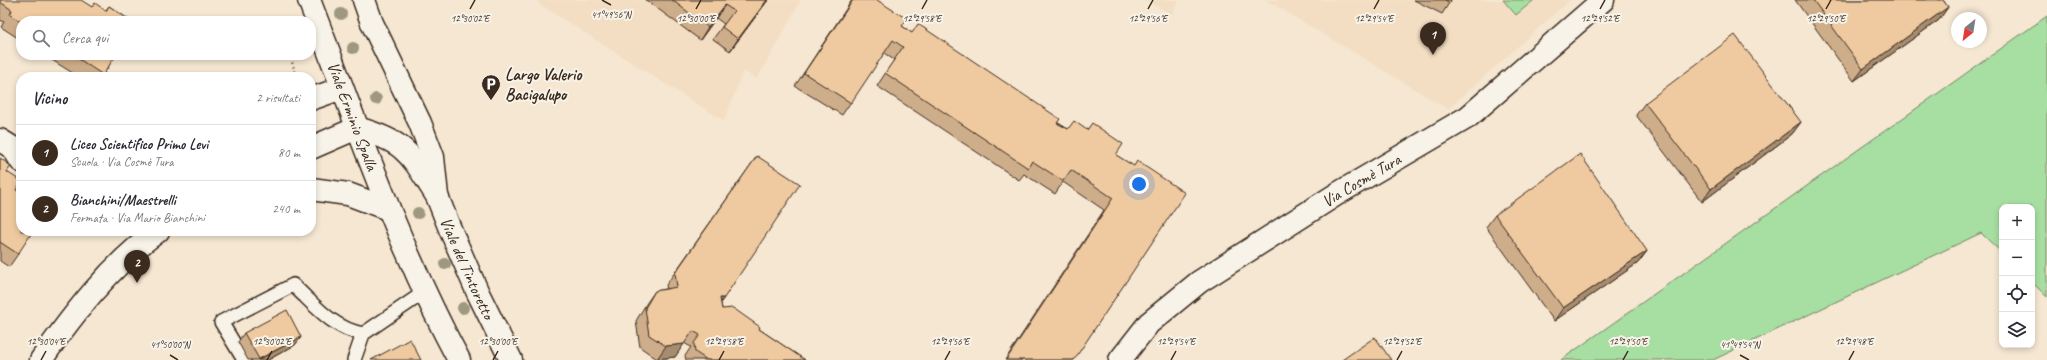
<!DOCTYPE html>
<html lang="it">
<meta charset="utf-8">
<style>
:root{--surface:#fff;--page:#f2f2f3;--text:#2b2b33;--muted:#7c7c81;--line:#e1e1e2;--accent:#3b2a1e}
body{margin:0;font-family:Caveat,sans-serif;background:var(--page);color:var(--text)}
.controls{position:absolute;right:12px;bottom:12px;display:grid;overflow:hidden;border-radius:8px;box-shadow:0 2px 6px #0003}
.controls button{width:36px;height:36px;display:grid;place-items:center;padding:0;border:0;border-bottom:1px solid var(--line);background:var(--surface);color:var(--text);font:20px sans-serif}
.compass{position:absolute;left:1951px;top:12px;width:36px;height:36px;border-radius:50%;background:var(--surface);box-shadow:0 2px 6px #0003;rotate:210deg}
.you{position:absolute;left:1139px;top:184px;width:14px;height:14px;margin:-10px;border:3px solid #fff;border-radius:50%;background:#1a73e8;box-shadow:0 0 0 6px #1a73e833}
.badge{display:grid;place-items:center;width:26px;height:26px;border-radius:50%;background:var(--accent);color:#fff;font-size:13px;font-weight:700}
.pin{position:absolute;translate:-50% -33px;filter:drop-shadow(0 1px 2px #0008)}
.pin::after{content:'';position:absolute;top:21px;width:14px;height:12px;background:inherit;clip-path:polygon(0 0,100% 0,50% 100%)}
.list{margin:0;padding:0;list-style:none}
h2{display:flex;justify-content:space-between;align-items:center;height:52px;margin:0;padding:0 16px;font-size:17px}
h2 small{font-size:13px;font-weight:400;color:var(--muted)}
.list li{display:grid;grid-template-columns:26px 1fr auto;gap:12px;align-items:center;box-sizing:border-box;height:56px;padding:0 16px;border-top:1px solid var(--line)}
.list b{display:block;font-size:15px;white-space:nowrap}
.list p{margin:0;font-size:13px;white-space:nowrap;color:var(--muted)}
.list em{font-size:13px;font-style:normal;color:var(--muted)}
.icon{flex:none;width:22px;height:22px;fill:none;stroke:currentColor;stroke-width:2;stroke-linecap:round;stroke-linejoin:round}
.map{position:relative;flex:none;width:2047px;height:360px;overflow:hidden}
.search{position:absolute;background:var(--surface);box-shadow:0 2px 6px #0003;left:16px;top:16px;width:300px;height:44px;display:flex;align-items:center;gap:10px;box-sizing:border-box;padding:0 14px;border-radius:16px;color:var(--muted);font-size:15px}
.panel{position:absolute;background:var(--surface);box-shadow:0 2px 6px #0003;left:16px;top:72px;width:300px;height:164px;border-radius:16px}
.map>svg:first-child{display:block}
.built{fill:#f3dec3}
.green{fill:#a7dea2;stroke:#718460}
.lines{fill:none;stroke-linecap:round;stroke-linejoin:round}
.lane-casing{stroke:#3b2a1e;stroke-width:16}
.street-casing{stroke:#3b2a1e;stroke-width:25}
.secondary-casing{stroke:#3b2a1e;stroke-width:25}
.path{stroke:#3b2a1e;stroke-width:2.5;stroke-dasharray:1 3;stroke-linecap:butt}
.lane{stroke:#f7f3e8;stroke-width:13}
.street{stroke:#f7f3e8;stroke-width:22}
.secondary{stroke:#f7f3e8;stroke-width:22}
.tree{fill:#9e9881}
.wall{fill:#ceae8a;stroke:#3b2a1e}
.shaded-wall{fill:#a78d70;stroke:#3b2a1e}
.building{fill:#efcaa0;stroke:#3b2a1e}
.ticks{fill:none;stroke:#3b2a1e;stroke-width:1.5}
.labels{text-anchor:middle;stroke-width:4;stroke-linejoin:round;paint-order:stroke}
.poi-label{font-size:17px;font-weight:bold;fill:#3b2a1e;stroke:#f7f3e8;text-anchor:start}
.street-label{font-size:17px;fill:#3b2a1e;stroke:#f7f3e8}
.ticks-label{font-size:10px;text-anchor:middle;fill:#3b2a1e;stroke:#f7f3e8;stroke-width:4;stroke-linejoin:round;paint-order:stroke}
</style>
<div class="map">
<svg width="2047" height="360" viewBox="0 0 2047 360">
<rect width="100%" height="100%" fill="#f5e7d2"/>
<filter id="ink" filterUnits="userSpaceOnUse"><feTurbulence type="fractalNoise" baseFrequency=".025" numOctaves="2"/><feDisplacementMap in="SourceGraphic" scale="8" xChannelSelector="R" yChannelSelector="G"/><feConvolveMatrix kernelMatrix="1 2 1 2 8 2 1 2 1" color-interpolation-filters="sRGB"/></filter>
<g filter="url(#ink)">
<path class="built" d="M538,0h263l-44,79 -14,-8 -19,50 -185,-117z
M1144,0h35l-7,14z
M1266,0h304l-122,109z"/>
<path class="green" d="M1503,0h31l-18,15z
M2047,16v281l-15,-15v-75h-30v46l-21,-20 -268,127h-152z"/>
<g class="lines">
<defs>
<path id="lane" d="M244,360l-23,-38 72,-37c23,21 39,43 70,49
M354,360l9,-26 63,-43"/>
<g id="street">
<path d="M311,99l31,-11"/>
<path d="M0,140l13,8 8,13"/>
<path d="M311,148l46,-20c50,14 53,26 80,68"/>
<path d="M311,189l37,5 40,15"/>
<path d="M41,360c33,-47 70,-95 117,-129"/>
<path id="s1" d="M1120,360l29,-37 50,-41 138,-88 131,-77 135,-117"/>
</g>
<g id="secondary">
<path id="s2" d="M309,0c47,121 88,245 150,360"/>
<path id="s3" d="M364,0l8,23 48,100 13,34 4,39 13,33 28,64 33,67"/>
</g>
</defs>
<use href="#lane" class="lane-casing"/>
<use href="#street" class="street-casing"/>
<use href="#secondary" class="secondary-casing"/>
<path class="path" d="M290,55l5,17"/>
<use href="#lane" class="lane"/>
<use href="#street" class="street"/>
<use href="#secondary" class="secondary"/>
</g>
<g class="tree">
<circle cx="341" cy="14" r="6"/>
<circle cx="353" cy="48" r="6"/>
<circle cx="376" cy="99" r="6"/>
<circle cx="418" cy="213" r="6"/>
<circle cx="445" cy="264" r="6"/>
<circle cx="463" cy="308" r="6"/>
</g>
<path class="wall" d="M0,0l92,7 14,3 3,-4 19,13 -107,2v19l-20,-13 3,-5 -4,-2z
M646,0h122l-38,51 -17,-12 11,-15 -8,-6 -16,22z
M852,0l50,26 10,7 156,96 48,26 17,11 -59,194h-69l99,-150 -41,-28 -8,12 -31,-20 -5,6 -142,-94 17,-26 -10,-7 -42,62 -47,-29z
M1414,0h37l-9,14z
M1795,0h148l5,7 -9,13 -85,61z
M44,55h72l-15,22h-22z
M1645,103l156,19 -9,12 -90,68 -66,-87z
M757,156l-36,147 1,6 37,20 46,31h-119l-1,-4 6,-9 -7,-4 -9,14 -18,2 -17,-12 -4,-26 10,-17 9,-13 12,-2 -1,-4z
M0,158l16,32 2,64 -9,13 -9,-6z
M1495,215l152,36 -9,12 -84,58 -68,-94z
M244,333l57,4 -6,8 -27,15h-20l-10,-18z"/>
<path class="shaded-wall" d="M767,0h1l-38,51 8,-12z
M725,5l-9,13 -16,22 8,-13z
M1948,7l-9,13 -85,61 9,-12z
M1801,122l-9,12 -90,68 9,-13z
M1647,251l-9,12 -84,58 9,-13z
M720,298h4l-9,13z
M301,337l-6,8 -27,15h-10z
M684,344l-9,13 -18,2 9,-13z"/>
<path class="building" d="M0,0h81l11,7 3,-4 11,8 3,-5 19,13 -2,2h-105v1l-11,-7 2,-5 -12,-8z
M672,0h95l-29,39 -16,-12 12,-16 -9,-6 -17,22z
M853,0h24l30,19 -5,7 10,7 6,-9 142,95 -3,4 11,6 6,-8 13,9 5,-7 31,21 -7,11 18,11 3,-5 48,32 -111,167h-68l107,-162 -42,-28 -8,11 -31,-20 -4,7 -143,-95 18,-26 -10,-7 -42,63 -47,-30z
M1445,0h6l-1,3z
M1813,0h130l5,7 -85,62z
M1735,35l66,87 -90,67 -66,-86z
M73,55h43l-13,20z
M1580,154l67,97 -84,57 -68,-93z
M757,156l43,28 -76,114h-4l2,11 11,-1 27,19 -1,2 46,31h-98l-12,-8 -1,-9 6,-8 -7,-4 -9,13 -18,2 -17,-11 -4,-27 10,-17 22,-4 -2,-14z
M0,158l11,8 -4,6 14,9v1l-5,8 5,3v38h12l-15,23 -18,-12z
M287,310l14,27 -42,22 -15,-26z
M1375,337l16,23h-49z
M410,339l11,21h-50z"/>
</g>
<path class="ticks" d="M602,0l9,5M470,9l5,-9M696,9l5,-9M922,9l5,-9M1148,9l5,-9M1374,9l5,-9M1600,9l5,-9M1826,9l5,-9M170,355l8,5M1740,355l9,5M41,360l5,-9M267,360l5,-9M493,360l5,-9M719,360l5,-9M945,360l5,-9M1171,360l5,-9M1397,360l5,-9M1623,360l5,-9M1849,360l5,-9"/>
<defs>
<symbol id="parking-pin" viewBox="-11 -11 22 30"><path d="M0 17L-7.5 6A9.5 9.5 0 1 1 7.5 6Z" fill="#3b2a1e" stroke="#f7f3e8"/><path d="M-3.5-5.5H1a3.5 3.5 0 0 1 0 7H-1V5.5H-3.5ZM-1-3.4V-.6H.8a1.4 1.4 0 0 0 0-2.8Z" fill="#fff"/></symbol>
</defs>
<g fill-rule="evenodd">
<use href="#parking-pin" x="480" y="73" width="22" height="30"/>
</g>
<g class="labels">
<g class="poi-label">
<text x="505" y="80">Largo Valerio<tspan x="505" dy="20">Bacigalupo</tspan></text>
</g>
<g class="street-label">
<text dy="6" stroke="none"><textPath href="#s2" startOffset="124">Viale Erminio Spalla</textPath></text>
<text dy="6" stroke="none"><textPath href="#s1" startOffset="303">Via Cosmè Tura</textPath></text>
<text dy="6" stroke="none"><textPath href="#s3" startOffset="289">Viale del Tintoretto</textPath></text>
</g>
</g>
<g class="ticks-label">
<text x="611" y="18">41°49'56"N</text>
<text x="1374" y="22">12°29'54"E</text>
<text x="1826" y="22">12°29'50"E</text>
<text x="470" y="22">12°30'02"E</text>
<text x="696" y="22">12°30'00"E</text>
<text x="922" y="22">12°29'58"E</text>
<text x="1148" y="22">12°29'56"E</text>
<text x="1600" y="22">12°29'52"E</text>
<text x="46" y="345">12°30'04"E</text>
<text x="272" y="345">12°30'02"E</text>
<text x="498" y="345">12°30'00"E</text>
<text x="724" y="345">12°29'58"E</text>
<text x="950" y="345">12°29'56"E</text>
<text x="1176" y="345">12°29'54"E</text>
<text x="1402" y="345">12°29'52"E</text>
<text x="1628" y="345">12°29'50"E</text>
<text x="1854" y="345">12°29'48"E</text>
<text x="170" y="348">41°50'00"N</text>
<text x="1740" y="348">41°49'54"N</text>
</g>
</svg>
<div class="controls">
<button>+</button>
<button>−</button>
<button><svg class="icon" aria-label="locate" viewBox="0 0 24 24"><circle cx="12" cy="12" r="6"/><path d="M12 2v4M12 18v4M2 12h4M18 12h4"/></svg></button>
<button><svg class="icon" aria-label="layers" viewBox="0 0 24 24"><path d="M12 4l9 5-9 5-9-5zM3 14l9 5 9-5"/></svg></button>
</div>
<svg class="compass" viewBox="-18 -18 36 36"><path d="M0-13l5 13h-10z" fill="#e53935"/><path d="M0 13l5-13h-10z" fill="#7c7c81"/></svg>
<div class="you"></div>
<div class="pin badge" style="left:1433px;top:55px">1</div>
<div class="pin badge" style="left:137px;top:283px">2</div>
<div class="search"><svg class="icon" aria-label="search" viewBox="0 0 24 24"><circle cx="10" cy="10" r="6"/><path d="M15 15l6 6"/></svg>Cerca qui</div>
<section class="panel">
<h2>Vicino<small>2 risultati</small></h2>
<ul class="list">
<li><span class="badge">1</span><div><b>Liceo Scientifico Primo Levi</b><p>Scuola · Via Cosmè Tura</p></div><em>80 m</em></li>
<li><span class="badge">2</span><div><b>Bianchini/Maestrelli</b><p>Fermata · Via Mario Bianchini</p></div><em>240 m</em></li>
</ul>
</section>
</div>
